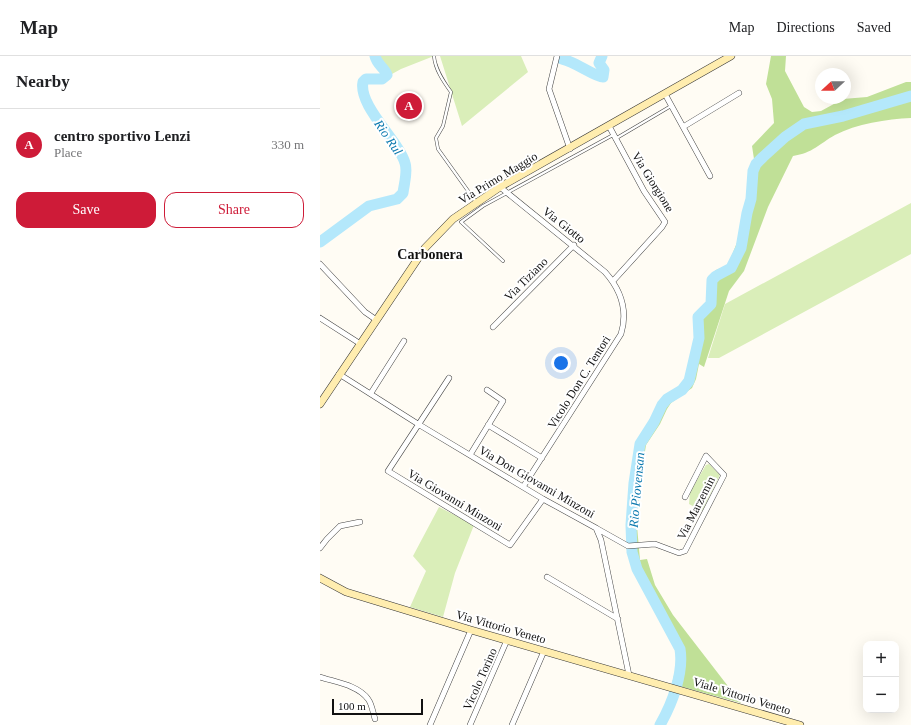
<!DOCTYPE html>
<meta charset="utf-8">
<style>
:root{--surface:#fff;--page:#f2f2f2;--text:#202124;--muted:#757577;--line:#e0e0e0;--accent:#ce1b38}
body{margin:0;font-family:Georgia,serif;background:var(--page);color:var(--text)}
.controls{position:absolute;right:12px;bottom:12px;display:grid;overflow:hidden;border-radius:8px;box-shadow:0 4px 16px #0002}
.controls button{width:36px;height:36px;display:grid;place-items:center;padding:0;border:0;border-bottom:1px solid var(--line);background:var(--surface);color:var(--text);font:20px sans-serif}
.compass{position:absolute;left:495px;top:12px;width:36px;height:36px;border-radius:50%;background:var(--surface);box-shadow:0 4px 16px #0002;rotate:249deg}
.scale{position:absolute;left:12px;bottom:10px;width:91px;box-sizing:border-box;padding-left:4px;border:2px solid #111;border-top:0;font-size:11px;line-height:14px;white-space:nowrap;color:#111;-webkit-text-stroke:3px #fff;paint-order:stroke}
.you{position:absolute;left:241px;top:307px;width:14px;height:14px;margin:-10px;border:3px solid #fff;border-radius:50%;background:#1a73e8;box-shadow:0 0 0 6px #1a73e833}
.badge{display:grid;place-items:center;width:26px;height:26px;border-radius:50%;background:var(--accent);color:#fff;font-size:13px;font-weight:700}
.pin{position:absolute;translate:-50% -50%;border:2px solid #fff;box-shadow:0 1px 4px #0006}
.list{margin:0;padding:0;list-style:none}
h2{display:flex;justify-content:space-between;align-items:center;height:52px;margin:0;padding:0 16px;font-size:17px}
h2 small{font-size:13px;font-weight:400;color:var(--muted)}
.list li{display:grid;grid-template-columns:26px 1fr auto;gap:12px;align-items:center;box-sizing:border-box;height:72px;padding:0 16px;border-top:1px solid var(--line)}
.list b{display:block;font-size:15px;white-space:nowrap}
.list p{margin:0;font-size:13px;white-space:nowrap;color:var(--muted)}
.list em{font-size:13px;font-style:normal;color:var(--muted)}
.actions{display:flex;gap:8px;padding:12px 16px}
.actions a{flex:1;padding:9px 0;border:1px solid var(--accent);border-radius:12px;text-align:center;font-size:14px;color:var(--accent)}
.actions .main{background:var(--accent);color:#fff}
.map{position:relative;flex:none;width:591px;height:669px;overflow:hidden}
header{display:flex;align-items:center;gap:24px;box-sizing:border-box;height:56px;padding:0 20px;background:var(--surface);border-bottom:1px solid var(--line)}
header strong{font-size:19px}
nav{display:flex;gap:22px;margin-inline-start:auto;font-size:14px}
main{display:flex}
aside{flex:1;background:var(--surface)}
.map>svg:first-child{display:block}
.green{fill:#daeeb9}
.forest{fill:#c0e097}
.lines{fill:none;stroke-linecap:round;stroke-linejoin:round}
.river{stroke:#b4e8fb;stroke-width:11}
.lane-casing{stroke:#444;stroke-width:3.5}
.street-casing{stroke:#444;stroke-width:6}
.secondary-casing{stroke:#333;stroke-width:8}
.lane{stroke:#fff;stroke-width:2.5}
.street{stroke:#fff;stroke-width:5}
.secondary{stroke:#ffedaf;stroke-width:7}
.labels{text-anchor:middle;stroke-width:4;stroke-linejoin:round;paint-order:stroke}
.street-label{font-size:12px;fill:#111;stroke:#fff}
.water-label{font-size:13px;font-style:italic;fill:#0d7aaf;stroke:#fff}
.quarter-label{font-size:14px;font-weight:bold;fill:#111;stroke:#fff}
</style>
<header>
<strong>Map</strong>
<nav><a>Map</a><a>Directions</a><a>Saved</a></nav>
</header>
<main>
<aside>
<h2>Nearby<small></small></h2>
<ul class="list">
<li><span class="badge">A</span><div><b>centro sportivo Lenzi</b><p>Place</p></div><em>330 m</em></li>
</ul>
<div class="actions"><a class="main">Save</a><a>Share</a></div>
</aside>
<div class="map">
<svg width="591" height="669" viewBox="0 0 591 669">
<rect width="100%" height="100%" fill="#fffcf4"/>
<path class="green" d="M52,0h62l-33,13 -9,5z
M120,0h81l7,16 -66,54z
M591,147v51l-192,104h-11l17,-54z
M389,408l11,11 -18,36 -13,-7 1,-12 16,-27z
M119,451l35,18 -19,48 -12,44 -33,-10 16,-36 -13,-15z"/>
<path class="forest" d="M451,0h15l-1,15 19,36 8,5 9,-1 22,-12 24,-2 39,-15h5v36c-24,1 -55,6 -76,17 -16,9 -22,18 -42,21l-25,51 -24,64 -15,20 -25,76 -5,-3 -3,15 -4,9 -21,15 -4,6 -7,15 -14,21 -6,38 -3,43 3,34 7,-1 8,26 18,30 68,88 -69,-19 5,-22 -1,-12 -42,-77 -6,-20 -1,-27 3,-44 7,-41 14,-21 7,-17 6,-7 15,-10 6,-7 10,-40 -2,-24 14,-12 2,-26 7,-7 12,-5 12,-30 1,-15 7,-29 1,-21 5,-11 -2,-13 22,-23 -2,-24 -6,-15z"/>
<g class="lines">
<path class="river" d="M242,3c12,2 33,18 41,18l1,-7 -5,-7 3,-7
M0,186l49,-36 28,-7 6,-6c1,-9 5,-21 2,-30 -6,-22 -47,-57 -42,-81l3,-3h16l5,-4c-2,-7 -10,-10 -12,-19
M340,669c12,-21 24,-52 20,-76l-43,-80 -5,-17 -1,-27 3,-42 6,-39 14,-22 8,-17 5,-6 15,-9 7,-9 10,-43 -1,-21 13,-13 1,-24 4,-4 15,-8 10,-20 6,-35 4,-14 2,-28 3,-7 7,-7 22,-20 19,-13 39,-8 68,-20"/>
<defs>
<path id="lane" d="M114,0c1,13 9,25 17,36l-8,34 -7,12 2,11 38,53
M295,83l56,-33
M183,205l-42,-39 22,-16 130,-71"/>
<path id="street" d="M237,0l-8,33 21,60
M345,38l45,82
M289,70l35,65 21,31 -3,5 -49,54
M363,71l56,-34
M180,131l105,85c16,18 23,39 16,62l-98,153
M0,208l45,48 10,7
M0,262l39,25
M173,271l81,-82
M19,318l79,50 125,75 53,29 5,12 28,135
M129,322l-61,93 122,74 33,-46
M51,337l33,-52
M168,369l54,33
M150,399l33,-54 -16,-11
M276,472l32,18 27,-2 24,9 6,-2 39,-76 -18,-19 -21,41
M0,492l7,-9 13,-13 20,-4
M227,521l71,42
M0,621c15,5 38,8 48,22 4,5 5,14 7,20
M110,669l41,-95
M150,669l37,-85
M192,669l32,-74"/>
<path id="secondary" d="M0,348l105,-156 28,-29 47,-32 231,-131
M0,522l26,14 125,38 329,95"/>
</defs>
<use href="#lane" class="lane-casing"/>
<use href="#street" class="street-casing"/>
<use href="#secondary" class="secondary-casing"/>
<use href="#lane" class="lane"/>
<use href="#street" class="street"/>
<use href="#secondary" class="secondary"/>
</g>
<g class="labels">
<g class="street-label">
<text transform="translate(178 122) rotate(-31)" y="4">Via Primo Maggio</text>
<text transform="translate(333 126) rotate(58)" y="4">Via Giorgione</text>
<text transform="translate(244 169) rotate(38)" y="4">Via Giotto</text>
<text transform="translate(206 223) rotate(-45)" y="4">Via Tiziano</text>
<text transform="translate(259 326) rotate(-58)" y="4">Vicolo Don C. Tentori</text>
<text transform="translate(217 426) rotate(30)" y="4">Via Don Giovanni Minzoni</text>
<text transform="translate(135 444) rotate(31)" y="4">Via Giovanni Minzoni</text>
<text transform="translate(376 452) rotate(-63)" y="4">Via Marzemin</text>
<text transform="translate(181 571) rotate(16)" y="4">Via Vittorio Veneto</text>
<text transform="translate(160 623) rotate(-66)" y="4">Vicolo Torino</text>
<text transform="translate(422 640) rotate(17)" y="4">Viale Vittorio Veneto</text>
</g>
<g class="water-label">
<text transform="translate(69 81) rotate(56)" y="5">Rio Rul</text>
<text transform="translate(316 434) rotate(-85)" y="5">Rio Piovensan</text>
</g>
<g class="quarter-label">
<text x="110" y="203">Carbonera</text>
</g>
</g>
</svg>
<div class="controls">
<button>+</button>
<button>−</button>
</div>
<svg class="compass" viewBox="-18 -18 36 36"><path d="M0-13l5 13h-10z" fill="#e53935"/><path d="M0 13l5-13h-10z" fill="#757577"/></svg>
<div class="scale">100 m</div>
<div class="you"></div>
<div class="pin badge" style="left:89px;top:50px">A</div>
</div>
</main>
